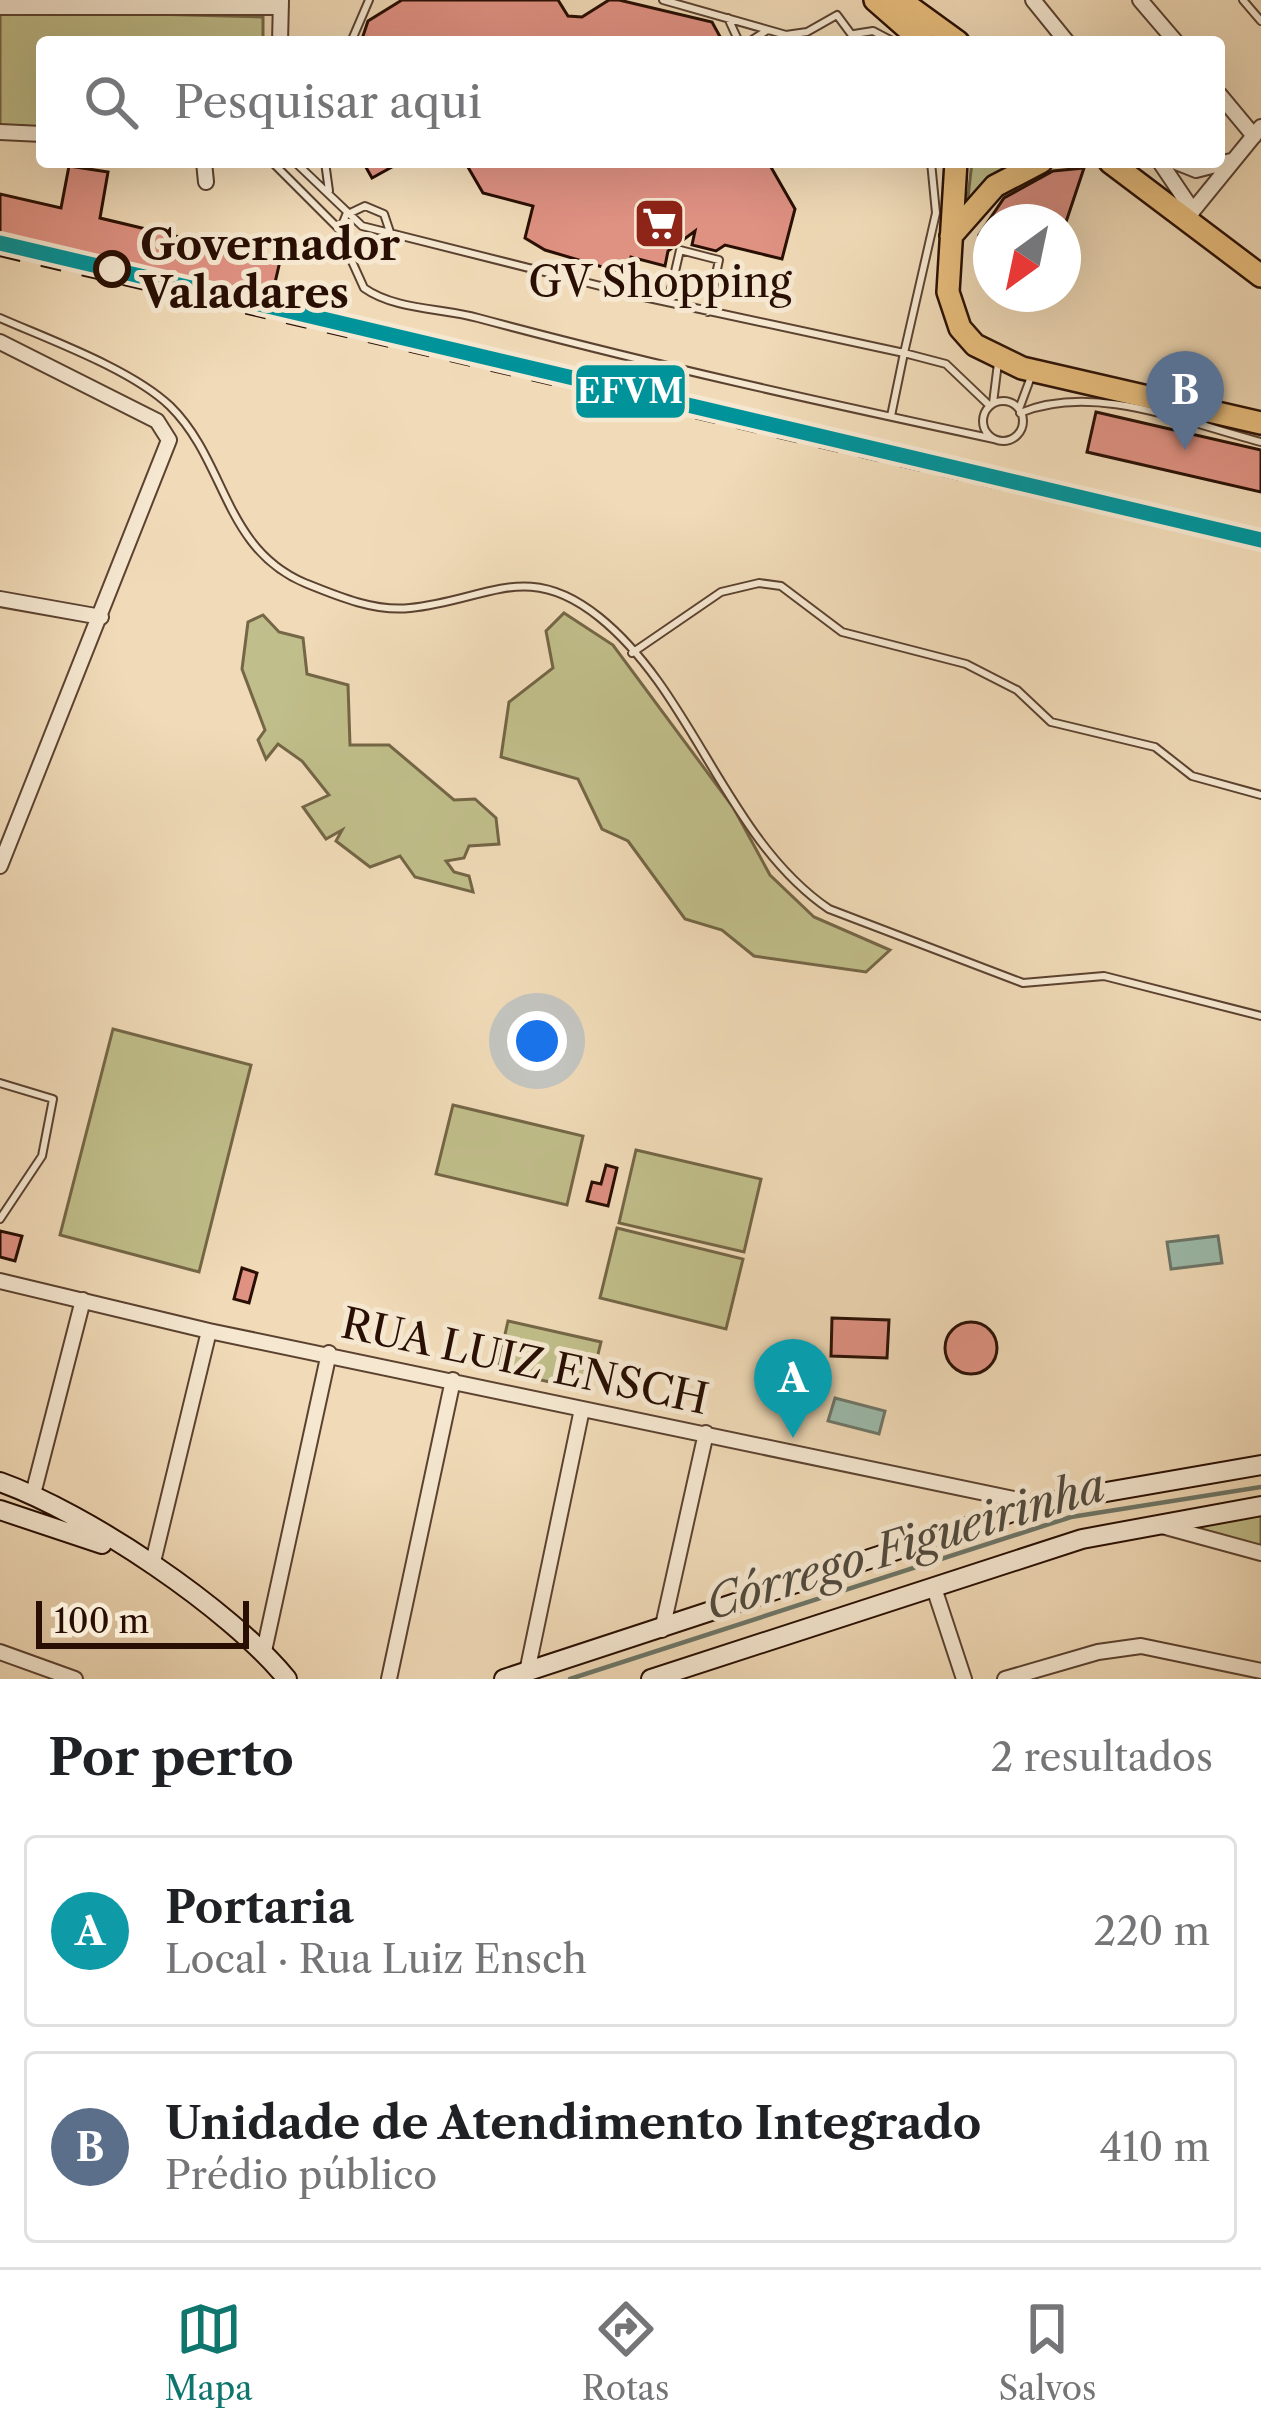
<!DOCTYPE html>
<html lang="pt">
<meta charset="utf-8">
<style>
:root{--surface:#fff;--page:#f6f6f6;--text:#202124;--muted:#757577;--line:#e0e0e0;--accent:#0f766e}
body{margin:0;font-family:"Libre Caslon Text",serif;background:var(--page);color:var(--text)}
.compass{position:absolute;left:973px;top:204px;width:108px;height:108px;border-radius:50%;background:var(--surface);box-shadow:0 12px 48px #0002;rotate:213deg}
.scale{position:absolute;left:36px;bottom:30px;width:213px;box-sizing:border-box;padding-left:12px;border:6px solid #290f03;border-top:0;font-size:33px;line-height:42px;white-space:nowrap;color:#290f03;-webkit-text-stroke:9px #f5e7d0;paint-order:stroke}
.you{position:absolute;left:537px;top:1041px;width:42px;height:42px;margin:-30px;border:9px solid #fff;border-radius:50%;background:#1a73e8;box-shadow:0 0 0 18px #1a73e833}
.badge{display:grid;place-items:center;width:78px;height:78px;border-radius:50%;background:var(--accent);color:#fff;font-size:39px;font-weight:700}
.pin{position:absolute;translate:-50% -99px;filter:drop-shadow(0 3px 6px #0008)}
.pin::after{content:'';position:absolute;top:63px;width:42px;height:36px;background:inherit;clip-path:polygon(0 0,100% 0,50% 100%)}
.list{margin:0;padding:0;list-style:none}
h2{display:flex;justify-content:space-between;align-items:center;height:156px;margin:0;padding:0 48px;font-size:51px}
h2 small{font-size:39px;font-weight:400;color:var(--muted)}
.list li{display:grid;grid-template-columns:78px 1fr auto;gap:36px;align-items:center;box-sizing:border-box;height:192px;margin:0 24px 24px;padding:0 24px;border:3px solid var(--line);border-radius:12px}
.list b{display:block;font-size:45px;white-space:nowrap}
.list p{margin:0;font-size:39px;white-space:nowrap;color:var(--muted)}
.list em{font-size:39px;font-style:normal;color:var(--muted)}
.icon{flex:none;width:66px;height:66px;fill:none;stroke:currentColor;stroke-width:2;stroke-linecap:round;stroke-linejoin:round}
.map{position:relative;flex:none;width:1261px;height:1679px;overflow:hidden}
.search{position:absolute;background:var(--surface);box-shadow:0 12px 48px #0002;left:36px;right:36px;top:36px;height:132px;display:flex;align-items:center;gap:30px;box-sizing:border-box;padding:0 42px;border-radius:12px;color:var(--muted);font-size:45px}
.sheet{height:588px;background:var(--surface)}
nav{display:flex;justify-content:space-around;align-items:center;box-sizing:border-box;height:168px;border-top:3px solid var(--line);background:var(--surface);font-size:33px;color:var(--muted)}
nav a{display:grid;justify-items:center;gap:6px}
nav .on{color:var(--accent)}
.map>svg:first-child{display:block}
.green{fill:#c0be8a;stroke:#746646;stroke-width:3}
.water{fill:#9bbbab;stroke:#6d7668;stroke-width:3}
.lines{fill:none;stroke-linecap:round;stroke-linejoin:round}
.stream{stroke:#6d7668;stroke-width:4.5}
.building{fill:#df9182;stroke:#290f03;stroke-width:3}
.lane-casing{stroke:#5b4230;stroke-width:10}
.street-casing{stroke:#5b4230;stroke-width:18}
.secondary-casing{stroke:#290f03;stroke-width:22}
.primary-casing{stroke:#290f03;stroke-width:26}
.lane{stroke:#f5e7d0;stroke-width:6}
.street{stroke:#f5e7d0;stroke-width:14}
.secondary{stroke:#f5e7d0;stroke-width:18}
.primary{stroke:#e8bd7c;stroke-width:21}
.rail{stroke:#290f03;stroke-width:4.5;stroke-dasharray:21 21;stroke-linecap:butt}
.rail-1-casing{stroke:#f5e7d0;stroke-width:24}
.rail-1{stroke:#00939a;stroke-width:15}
.stop-dot{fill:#f5e7d0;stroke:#290f03;stroke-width:6}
.labels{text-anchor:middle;stroke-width:10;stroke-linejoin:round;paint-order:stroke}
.stop-label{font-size:42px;font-weight:bold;fill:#290f03;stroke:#f5e7d0;text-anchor:start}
.poi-label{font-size:42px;fill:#290f03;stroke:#f5e7d0}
.street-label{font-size:42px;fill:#290f03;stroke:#f5e7d0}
.water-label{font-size:45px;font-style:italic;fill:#514b3e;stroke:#f5e7d0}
.line-badge{stroke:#f5e7d0;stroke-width:4.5}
.badge-label{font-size:33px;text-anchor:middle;font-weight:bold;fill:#fff}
</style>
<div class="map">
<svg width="1261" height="1679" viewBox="0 0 1261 1679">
<rect width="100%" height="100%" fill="#f0dab7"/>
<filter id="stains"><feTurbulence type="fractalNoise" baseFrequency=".00167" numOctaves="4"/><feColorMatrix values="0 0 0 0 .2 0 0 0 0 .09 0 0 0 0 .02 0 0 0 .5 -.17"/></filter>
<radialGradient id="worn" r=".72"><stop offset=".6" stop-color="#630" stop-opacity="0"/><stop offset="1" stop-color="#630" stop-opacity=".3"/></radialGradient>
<path class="green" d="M0,10l263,7v25h-221v85l-42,-2z
M972,162h46l-51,44z
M564,613l49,32 120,162 37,68 44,42 76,33 -24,22 -112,-16 -32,-26 -37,-11 -57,-78 -26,-12 -24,-50 -77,-22 8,-55 44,-34 -7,-37z
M263,615l16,17 24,6 4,36 41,11 2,60h39l65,55 21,-1 21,19 3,26 -30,2 -5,12 -18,3 8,11 15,4 4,16 -58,-15 -15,-21 -30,11 -34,-26 6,-11 -16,9 -23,-32 26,-12 -27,-34 -24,-17 -12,15 -8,-19 7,-10 -23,-61 6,-47z
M113,1029l138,36 -52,207 -139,-37z
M453,1105l130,31 -16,69 -131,-31z
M636,1150l125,29 -17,73 -125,-29z
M617,1228l126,31 -17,70 -126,-31z
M508,1321l93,21 -12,49 -92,-21z
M1261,1512v36l-80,-23z"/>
<path class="water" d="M1218,1236l4,27 -51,6 -4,-27z
M835,1398l50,13 -6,23 -51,-13z"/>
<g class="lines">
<path class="stream" d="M570,1679l501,-162 190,-30"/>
</g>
<path class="building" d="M402,0h156l10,16 14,1 27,-17h10l93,22 11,20h-362l7,-21z
M363,162h38l-29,16z
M465,162h303l27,47 -13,50 -57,-14 -9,6 -24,-6 3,-14 -27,20 -3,15 -34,-9 -3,11 -9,4 -74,-22 -20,-12 8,-32 -50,-13z
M69,166l39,6 -8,46 180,43 -9,39 -271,-65v-41l61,14z
M1084,168l-18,54h-75v25l-12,-12 25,-37 49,-27z
M1096,412l165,38v42l-174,-40z
M606,1165l11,3 -9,38 -21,-5 5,-19 9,2z
M0,1231l22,5 -7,25 -15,-4z
M242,1268l15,5 -8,30 -15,-4z
M832,1318l57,2 -2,38 -56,-2z
M945 1348a26 26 0 1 1 52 0a26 26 0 1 1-52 0Z"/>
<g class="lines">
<defs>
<path id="lane" d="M663,0l123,35 21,-3 30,-17 20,27
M1243,0l18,21
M728,18l11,24
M854,34l19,-3 21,11
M351,42l18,-42
M749,42l17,-11
M272,162l68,68 11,22 25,2 15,-19 -7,-21 -19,-8 -19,9 -6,15
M295,162l67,64 282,71 260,56 32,-140 -5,-51
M325,162l4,29
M345,246l19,42c31,22 78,20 114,30 171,46 343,84 516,121
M668,302l12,-52 39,10 -11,52
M0,318c50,22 131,51 170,88 57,56 53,142 135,177 32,13 70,29 105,25 78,-8 117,-49 189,9 95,76 127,222 230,292l194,74 81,-7 157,40
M983 421a20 20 0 1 1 40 0a20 20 0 1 1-40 0Z
M993,403l5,-40
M1019,409l13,-35
M1020,413c75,-31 167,10 241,29
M891,416l13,-63 42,11 44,42
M632,653l89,-61 38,-9 22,3 61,46 124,32 51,26 34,32 104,25 37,29 69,19
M0,1083l53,16 -11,57 -42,63"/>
<path id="street" d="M1033,0l34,42
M1140,0l36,42
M0,7h281
M280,42l1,-42
M1219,94l35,42
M0,132l42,2
M204,162l2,20
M1160,162l33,49
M1176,162l20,8 35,-9
M1186,219l75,-92
M0,342l157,79 12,19 -169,426
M0,599l101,18
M0,1281l209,50 824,172
M33,1494l50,-194
M1162,1526l99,27
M152,1566l57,-235
M934,1588l30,91
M662,1630l44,-197
M264,1651l65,-298
M0,1652l75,27
M527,1672l55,-263
M389,1679l64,-299
M1005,1679l93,-27 43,-6 120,25"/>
<path id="secondary" d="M0,1482c87,31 229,126 287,197
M0,1510l102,34
M504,1679l533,-175 224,-39
M651,1679l431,-140 179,-33"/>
<path id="primary" d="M875,0l48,42
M900,0l58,42
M956,162l-8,130 12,36 15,17 47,23 239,55
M1110,162l151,114
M951,236l44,-50 46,-24"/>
</defs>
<use href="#lane" class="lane-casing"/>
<use href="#street" class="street-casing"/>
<use href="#secondary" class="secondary-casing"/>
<use href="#primary" class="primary-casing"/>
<use href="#lane" class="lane"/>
<use href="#street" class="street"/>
<use href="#secondary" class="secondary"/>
<use href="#primary" class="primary"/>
<path class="rail" d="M0,255l1261,294"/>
<defs>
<path id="rail-1" d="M0,243l1261,297"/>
</defs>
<use href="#rail-1" class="rail-1-casing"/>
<use href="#rail-1" class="rail-1"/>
</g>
<defs>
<symbol id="supermarket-square" viewBox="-11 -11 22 22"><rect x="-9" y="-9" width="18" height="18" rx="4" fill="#8f2418" stroke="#f5e7d0"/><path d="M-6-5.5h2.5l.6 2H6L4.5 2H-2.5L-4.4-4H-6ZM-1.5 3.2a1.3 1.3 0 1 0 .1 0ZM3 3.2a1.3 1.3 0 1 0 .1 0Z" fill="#fff"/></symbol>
</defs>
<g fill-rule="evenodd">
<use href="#supermarket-square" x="630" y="194" width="59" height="59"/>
</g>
<circle class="stop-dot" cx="112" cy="269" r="16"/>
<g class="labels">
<g class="stop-label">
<text x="140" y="260">Governador<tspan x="140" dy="48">Valadares</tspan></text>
</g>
<g class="poi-label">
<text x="660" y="297">GV Shopping</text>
</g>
<g class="street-label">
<text transform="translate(525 1361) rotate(12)" y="15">RUA LUIZ ENSCH</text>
</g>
<g class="water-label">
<text transform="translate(905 1544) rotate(-17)" y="16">Córrego Figueirinha</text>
</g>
</g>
<rect class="line-badge" x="574" y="363" width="113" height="57" rx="12" fill="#00939a"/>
<g class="badge-label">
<text x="630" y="403">EFVM</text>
</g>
<rect width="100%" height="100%" filter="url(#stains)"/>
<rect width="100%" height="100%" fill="url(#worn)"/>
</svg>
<svg class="compass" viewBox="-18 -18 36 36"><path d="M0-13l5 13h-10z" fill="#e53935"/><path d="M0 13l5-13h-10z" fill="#757577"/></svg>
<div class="scale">100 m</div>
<div class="you"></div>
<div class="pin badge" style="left:793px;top:1438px;background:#0f9aa8">A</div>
<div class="pin badge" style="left:1185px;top:450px;background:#5c6f8a">B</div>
<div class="search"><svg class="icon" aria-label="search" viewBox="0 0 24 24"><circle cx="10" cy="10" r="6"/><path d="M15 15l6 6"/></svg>Pesquisar aqui</div>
</div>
<section class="sheet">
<h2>Por perto<small>2 resultados</small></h2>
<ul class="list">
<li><span class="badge" style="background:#0f9aa8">A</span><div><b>Portaria</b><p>Local · Rua Luiz Ensch</p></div><em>220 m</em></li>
<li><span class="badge" style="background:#5c6f8a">B</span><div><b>Unidade de Atendimento Integrado</b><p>Prédio público</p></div><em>410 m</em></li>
</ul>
</section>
<nav>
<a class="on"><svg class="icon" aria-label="map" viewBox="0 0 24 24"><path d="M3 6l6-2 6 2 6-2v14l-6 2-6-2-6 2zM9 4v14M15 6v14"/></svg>Mapa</a>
<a><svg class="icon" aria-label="directions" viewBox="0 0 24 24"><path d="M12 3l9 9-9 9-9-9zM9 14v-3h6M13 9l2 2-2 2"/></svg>Rotas</a>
<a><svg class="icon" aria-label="saved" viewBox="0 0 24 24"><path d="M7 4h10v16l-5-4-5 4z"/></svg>Salvos</a>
</nav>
